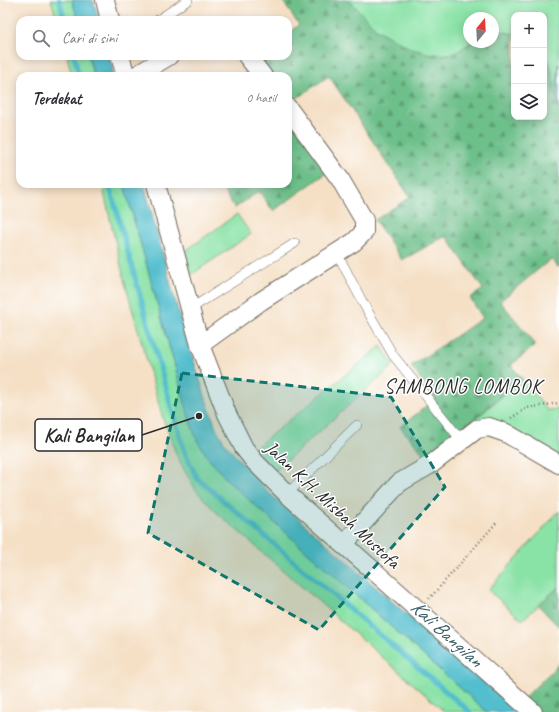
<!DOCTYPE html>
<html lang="id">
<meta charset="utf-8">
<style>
:root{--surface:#fff;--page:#f7f7f7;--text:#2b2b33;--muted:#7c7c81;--line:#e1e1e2}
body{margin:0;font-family:Caveat,sans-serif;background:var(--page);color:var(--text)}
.controls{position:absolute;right:12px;top:12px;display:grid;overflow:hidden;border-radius:8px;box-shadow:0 2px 10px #0003}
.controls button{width:36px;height:36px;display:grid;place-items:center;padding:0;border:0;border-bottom:1px solid var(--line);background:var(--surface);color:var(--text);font:20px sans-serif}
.compass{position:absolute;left:463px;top:12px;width:36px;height:36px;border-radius:50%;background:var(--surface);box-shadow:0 2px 10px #0003;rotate:18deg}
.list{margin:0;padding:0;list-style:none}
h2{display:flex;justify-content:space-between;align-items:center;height:52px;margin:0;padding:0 16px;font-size:17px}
h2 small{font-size:13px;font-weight:400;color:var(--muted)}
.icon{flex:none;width:22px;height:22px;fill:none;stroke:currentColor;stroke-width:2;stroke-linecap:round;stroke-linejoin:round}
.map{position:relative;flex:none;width:559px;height:712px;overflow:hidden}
.search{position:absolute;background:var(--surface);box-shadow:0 2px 10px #0003;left:16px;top:16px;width:276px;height:44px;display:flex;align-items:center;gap:10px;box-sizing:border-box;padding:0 14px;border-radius:12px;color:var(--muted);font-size:15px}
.panel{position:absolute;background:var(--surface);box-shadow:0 2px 10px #0003;left:16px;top:72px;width:276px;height:116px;border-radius:12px}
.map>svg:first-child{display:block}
.green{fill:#89e2a6;stroke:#5a8668}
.forest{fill:url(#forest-firs);stroke:#4c765b}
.water{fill:#52becd;stroke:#3e747c}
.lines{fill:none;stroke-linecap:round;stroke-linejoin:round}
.stream{stroke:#52becd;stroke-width:5}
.lane-casing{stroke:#726a61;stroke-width:10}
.street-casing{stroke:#726a61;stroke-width:20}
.path{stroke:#726a61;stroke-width:2.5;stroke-dasharray:1 3;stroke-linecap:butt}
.lane{stroke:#fff;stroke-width:9}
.street{stroke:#fff;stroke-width:18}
.marked{fill:#0f766e;fill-opacity:0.2;stroke:#0f766e;stroke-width:3;stroke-dasharray:8 5;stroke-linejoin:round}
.labels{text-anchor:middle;stroke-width:3;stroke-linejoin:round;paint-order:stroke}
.street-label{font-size:19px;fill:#2b2b2b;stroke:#fff}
.neighbourhood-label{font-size:20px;letter-spacing:1px;fill:#2b2b2b;stroke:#fff}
.water-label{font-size:20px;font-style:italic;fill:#395e64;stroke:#fff}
.leader{fill:none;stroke:#2b2b2b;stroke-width:1.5}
.callout-dot{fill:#2b2b2b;stroke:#fff;stroke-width:1.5}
.callout{fill:#fff;stroke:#2b2b2b;stroke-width:1.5}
.callout-label{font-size:20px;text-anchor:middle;font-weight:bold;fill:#2b2b2b}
</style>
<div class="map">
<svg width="559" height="712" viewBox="0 0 559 712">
<defs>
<pattern id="forest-firs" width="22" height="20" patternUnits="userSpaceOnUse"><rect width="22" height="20" fill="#6ec08b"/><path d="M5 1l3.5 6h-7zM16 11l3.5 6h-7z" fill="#5b9c72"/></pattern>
</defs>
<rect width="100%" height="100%" fill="#fff"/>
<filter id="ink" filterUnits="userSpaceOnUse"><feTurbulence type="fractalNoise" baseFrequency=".025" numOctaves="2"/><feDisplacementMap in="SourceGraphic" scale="8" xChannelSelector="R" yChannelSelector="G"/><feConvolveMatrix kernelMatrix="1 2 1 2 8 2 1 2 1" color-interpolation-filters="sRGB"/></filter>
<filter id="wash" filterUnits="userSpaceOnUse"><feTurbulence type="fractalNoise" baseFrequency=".012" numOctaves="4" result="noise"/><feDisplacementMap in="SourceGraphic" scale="16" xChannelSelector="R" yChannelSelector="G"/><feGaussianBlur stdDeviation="0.9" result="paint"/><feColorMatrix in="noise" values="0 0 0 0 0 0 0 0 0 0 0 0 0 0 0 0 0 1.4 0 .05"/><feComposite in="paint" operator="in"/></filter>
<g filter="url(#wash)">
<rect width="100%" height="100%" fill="#f5e0c6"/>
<path class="green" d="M51,0h21l6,20h-21z
M349,0h210v64l-2,19 2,26 -11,-51 -4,-5v-38h-30v19l-21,-3v-13h-24v24h3c-6,4 -12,9 -18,11 -23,7 -60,-10 -78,-24 -10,-8 -18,-19 -27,-29z
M67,56h21l6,20h-22z
M102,184h22l67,240 6,16 11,18 21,24 258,230h-42l-231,-202 -18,-20 -10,-17 -9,-17 -14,-37 -38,-136z
M237,214l14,20 -60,41 -6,-24z
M381,346l13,19 -120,107 -19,-24z
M522,379l25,31 12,-1v48l-93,-30z
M559,511v76l-37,33 -34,-30z"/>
<path class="forest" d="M282,0h67l28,30 33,18 21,6 12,1 12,-2 17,-11h21v-11l2,-1 19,4v83h30v-64c10,13 10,39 15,56v159l-8,-9 -51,42 36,44 -25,20 11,14 -95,79 -27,-31 35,-28 -24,-33 72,-48 -13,-20 13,-9 -37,-53 -44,24 -27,-40 35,-23 -81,-121 -41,28v-28h-47l18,-13 -4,-7h33v-23l11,-8z
M288,115l40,57 -55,39 -14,-20 -24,17 -12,-18 9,-6h56z
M559,587v40l-21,-22z
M559,664v46l-2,2h-39l-4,-4z"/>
<path class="water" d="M72,0h21l6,20h-21z
M88,56h21l5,20h-20z
M559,64v45l-2,-26z
M124,184h20l32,120 31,98 9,26 10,17 42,47 250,220h-31l-258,-230 -21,-24 -11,-18 -6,-16z"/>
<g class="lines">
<path class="stream" d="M59,0l6,20
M74,56l5,20
M109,184l65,233 12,38 11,23 273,234"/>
</g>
</g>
<g filter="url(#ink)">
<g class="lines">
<defs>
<path id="lane" d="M158,20l30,-20
M337,253l26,50 30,52 68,85
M190,309l105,-66
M287,494l70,-69"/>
<path id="street" d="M105,0l5,20
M120,56l6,20
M247,56l16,20
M135,76l34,-20
M156,184l44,161 27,69 17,34 11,14 32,32 246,218
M200,345l61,-44 93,-59 10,-10v-12l-24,-41 -52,-71
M343,545l56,-62 34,-20 44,-34 12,-2 17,6 53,31"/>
</defs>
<use href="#lane" class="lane-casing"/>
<use href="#street" class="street-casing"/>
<path class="path" d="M511,418l16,-10 32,-5
M429,599l68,-77"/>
<use href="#lane" class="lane"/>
<use href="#street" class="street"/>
</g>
</g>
<path class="marked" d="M182,373l209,24 54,90 -126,143 -171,-97z"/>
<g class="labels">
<g class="street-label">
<text transform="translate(333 504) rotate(43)" y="7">Jalan K.H. Misbah Mustofa</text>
</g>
<g class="neighbourhood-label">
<text x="463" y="393">SAMBONG LOMBOK</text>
</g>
<g class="water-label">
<text transform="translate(447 633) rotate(42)" y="7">Kali Bangilan</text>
</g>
</g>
<path class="leader" d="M199 416L142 435"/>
<circle class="callout-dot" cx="199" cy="416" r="4"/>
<rect class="callout" x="35" y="419" width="107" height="32" rx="4"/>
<g class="callout-label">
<text x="89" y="442">Kali Bangilan</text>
</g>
</svg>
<div class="controls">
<button>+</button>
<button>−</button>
<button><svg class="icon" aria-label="layers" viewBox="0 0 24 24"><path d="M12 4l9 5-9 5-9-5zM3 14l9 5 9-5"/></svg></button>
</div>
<svg class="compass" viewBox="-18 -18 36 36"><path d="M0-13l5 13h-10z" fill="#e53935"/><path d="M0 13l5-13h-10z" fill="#7c7c81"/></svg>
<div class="search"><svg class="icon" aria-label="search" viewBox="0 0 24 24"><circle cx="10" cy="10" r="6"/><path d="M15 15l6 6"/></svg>Cari di sini</div>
<section class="panel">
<h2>Terdekat<small>0 hasil</small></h2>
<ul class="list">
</ul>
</section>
</div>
